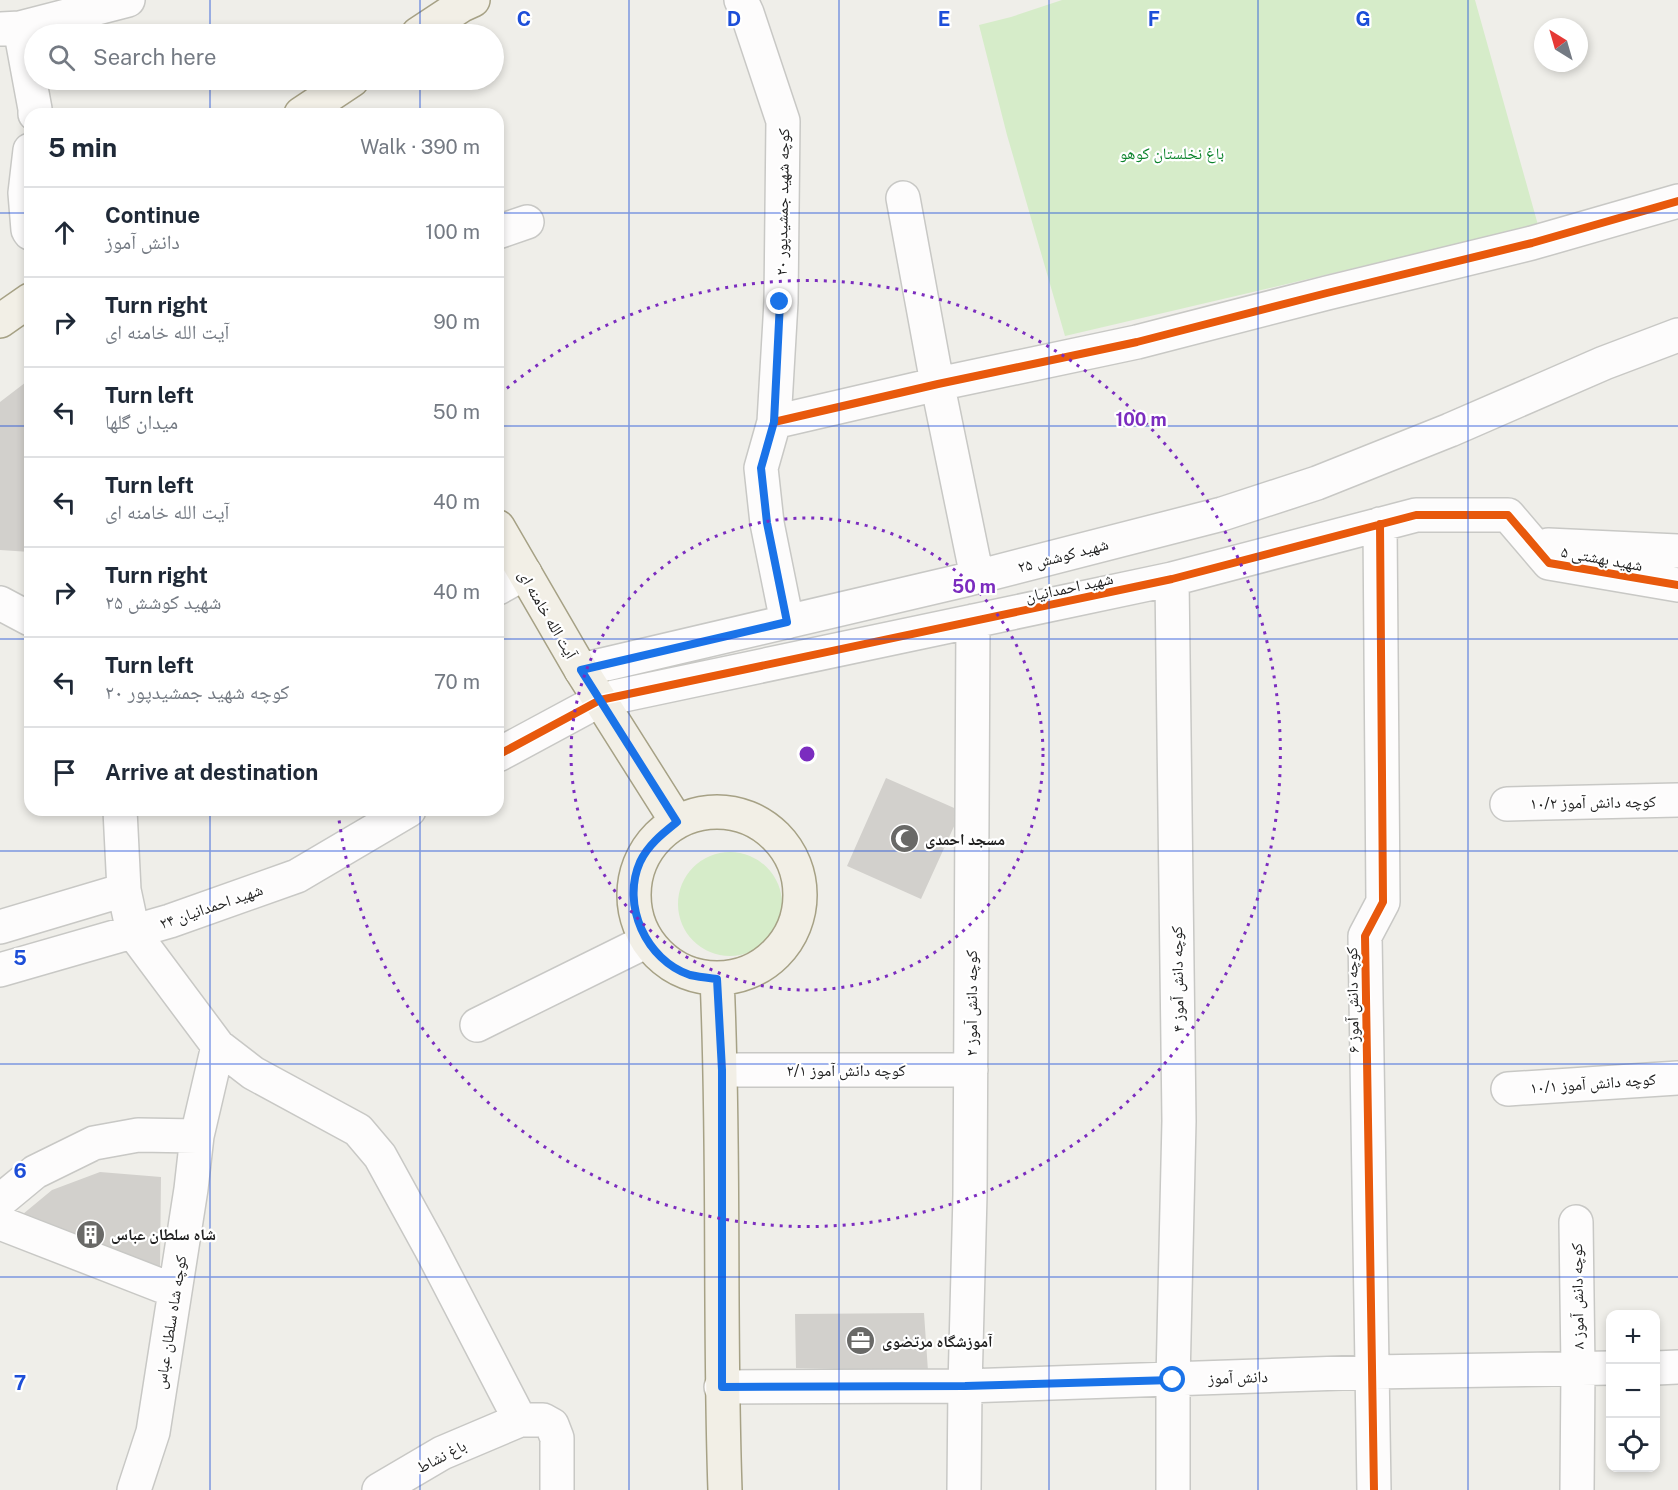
<!DOCTYPE html>
<meta charset="utf-8">
<style>
:root{--surface:#fff;--page:#f6f6f7;--text:#1f2937;--muted:#747a83;--line:#e0e1e3}
body{margin:0;font-family:"Public Sans","Noto Naskh Arabic",sans-serif;background:var(--page);color:var(--text)}
.controls{position:absolute;right:18px;bottom:18px;display:grid;overflow:hidden;border-radius:12px;box-shadow:0 3px 9px #0003}
.controls button{width:54px;height:54px;display:grid;place-items:center;padding:0;border:0;border-bottom:2px solid var(--line);background:var(--surface);color:var(--text);font:30px sans-serif}
.compass{position:absolute;left:1534px;top:18px;width:54px;height:54px;border-radius:50%;background:var(--surface);box-shadow:0 3px 9px #0003;rotate:323deg}
.stop{position:absolute;width:18px;height:18px;margin:-14px;border:4px solid #1a73e8;border-radius:50%;background:#fff}
.stop.end{background:#1a73e8;border-color:#fff;box-shadow:0 2px 6px #0008}
.list{margin:0;padding:0;list-style:none}
h2{display:flex;justify-content:space-between;align-items:center;height:78px;margin:0;padding:0 24px;font-size:26px}
h2 small{font-size:20px;font-weight:400;color:var(--muted)}
.list li{display:grid;grid-template-columns:39px 1fr auto;gap:18px;align-items:center;box-sizing:border-box;height:90px;padding:0 24px;border-top:2px solid var(--line)}
.list b{display:block;font-size:22px;white-space:nowrap}
.list p{margin:0;font-size:20px;white-space:nowrap;color:var(--muted)}
.list em{font-size:20px;font-style:normal;color:var(--muted)}
.icon{flex:none;width:33px;height:33px;fill:none;stroke:currentColor;stroke-width:2;stroke-linecap:round;stroke-linejoin:round}
.map{position:relative;flex:none;width:1678px;height:1490px;overflow:hidden}
.search{position:absolute;background:var(--surface);box-shadow:0 3px 9px #0003;left:24px;top:24px;width:480px;height:66px;display:flex;align-items:center;gap:15px;box-sizing:border-box;padding:0 21px;border-radius:33px;color:var(--muted);font-size:22px}
.panel{position:absolute;background:var(--surface);box-shadow:0 3px 9px #0003;left:24px;top:108px;width:480px;height:708px;border-radius:18px}
.map>svg:first-child{display:block}
.grass{fill:#d6ecc9}
.building{fill:#d2d0cc}
.lines{fill:none;stroke-linecap:round;stroke-linejoin:round}
.minor-casing{stroke:#c8c8c5;stroke-width:36}
.major-casing{stroke:#a6a185;stroke-width:36}
.minor{stroke:#fdfcfc;stroke-width:33}
.major{stroke:#f2efe6;stroke-width:33}
.cycleway-casing{stroke:#fff;stroke-width:11}
.cycleway{stroke:#e8590c;stroke-width:8}
.route{stroke:#1a73e8;stroke-width:8}
.grid{fill:none;stroke:#1d4ed8;stroke-width:1.5;stroke-opacity:0.55}
.ring{fill:none;stroke:#7b2cbf;stroke-width:3;stroke-dasharray:3 6}
.labels{text-anchor:middle;stroke-width:4.5;stroke-linejoin:round;paint-order:stroke}
.park-label{font-size:16px;fill:#0b832b;stroke:#fff}
.street-label{font-size:16px;fill:#212121;stroke:#fff}
.poi-label{font-size:16px;font-weight:bold;fill:#212121;stroke:#fff;text-anchor:start}
.grid-label{font-size:20px;text-anchor:middle;font-weight:bold;fill:#1d4ed8;stroke:#fff;stroke-width:4.5;stroke-linejoin:round;paint-order:stroke}
.centre{fill:#7b2cbf;stroke:#fff;stroke-width:3}
.ring-label{font-size:18px;text-anchor:middle;font-weight:bold;fill:#7b2cbf;stroke:#fff;stroke-width:4.5;stroke-linejoin:round;paint-order:stroke}
</style>
<div class="map">
<svg width="1678" height="1490" viewBox="0 0 1678 1490">
<rect width="100%" height="100%" fill="#efeee9"/>
<path class="grass" d="M1062,0h413l63,225 -473,111 -58,-201 -28,-110 32,-8z
M678 904a52 52 0 1 1 104 0a52 52 0 1 1-104 0Z"/>
<path class="building" d="M30,379v173l-30,-2v-148z
M886,778l75,33 -40,88 -74,-33z
M100,1172l61,5 -1,91 -143,-49 35,-29z
M924,1313l4,58 -132,-3 -1,-54z"/>
<g class="lines">
<defs>
<path id="minor" d="M741,0l6,13 36,108 -2,181 -7,120 -13,46 6,55 20,99
M20,28l15,81v5
M0,29l20,-1 108,-28
M30,150l-5,43 3,37 2,3
M903,198l32,174 42,205
M498,232l29,-10
M774,422l164,-38 199,-42 190,-49 205,-50 146,-42
M1548,545l130,6
M1172,579l7,542 -6,259v110
M498,588l27,-15
M0,603l30,16
M581,670l384,-90 257,-66 95,-31 133,-53 154,-67 74,-28
M498,755l102,-55 572,-121 244,-64h92l41,48 129,22
M1507,804l171,-4
M120,810l4,80 9,42 85,114 35,27 105,57 22,26 50,91 90,173
M0,927l124,-37
M0,970l170,-49 127,-45 112,-66
M477,1025l170,-84
M722,1070h249
M1508,1089l170,-11
M0,1201l35,-29 59,-29 44,-8 59,1
M1576,1222l2,147 -1,121
M0,1223l175,68
M1656,1368l22,-1
M721,1387l244,-1 406,-14 239,-4
M134,1490l19,-58 38,-243 6,-53 21,-90
M379,1490l63,-37 78,-33h23l9,5 5,13v52
M964,1490l1,-104 5,-191 3,-574
M1374,1490l-9,-554 18,-34 -3,-378"/>
<path id="major" d="M418,34l44,-29 11,-5
M301,114l51,-34
M0,321l30,-21
M498,527l83,143 96,152
M634 895a83 83 0 1 1 166 0a83 83 0 1 1-166 0Z
M717,979c8,170 2,341 8,511"/>
</defs>
<use href="#minor" class="minor-casing"/>
<use href="#major" class="major-casing"/>
<use href="#minor" class="minor"/>
<use href="#major" class="major"/>
<defs>
<path id="cycleway" d="M774,422l164,-38 199,-42 190,-49 205,-50 146,-42
M498,755l102,-55 572,-121 244,-64h92l41,48 129,22
M1374,1490l-9,-554 18,-34 -3,-378"/>
</defs>
<use href="#cycleway" class="cycleway-casing"/>
<use href="#cycleway" class="cycleway"/>
</g>
<g class="lines">
<path class="route" d="M780,302l-6,120 -13,46 6,55 20,99 -206,48 96,152c-15,12 -29,23 -37,40 -19,43 6,98 50,113 9,2 19,3 27,4l5,91v317l243,-1 208,-6"/>
</g>
<path class="grid" d="M210,0v34M420,0v34M629,0v1490M839,0v1490M1049,0v1490M1258,0v1490M1468,0v1490M210,80v34M420,80v34M0,213h30M498,213h1180M0,426h30M498,426h1180M0,639h30M498,639h1180M210,810v680M420,810v680M0,851h1678M0,1064h1678M0,1277h1678"/>
<g class="ring">
<circle cx="807" cy="754" r="236"/>
<path d="M500 394A473 473 0 1 1 338 812"/>
</g>
<defs>
<symbol id="mosque-disc" viewBox="-11 -11 22 22"><circle r="9.5" fill="#696967" stroke="#fff"/><path d="M3.5-4.9A6 6 0 1 0 3.5 4.9A5 5 0 1 1 3.5-4.9Z" fill="#fff"/></symbol>
<symbol id="building-disc" viewBox="-11 -11 22 22"><circle r="9.5" fill="#696967" stroke="#fff"/><path d="M-4-6H4V6H1V3H-1V6H-4ZM-2.5-4.3h1.7v1.8h-1.7ZM.8-4.3h1.7v1.8H.8ZM-2.5-1h1.7V.8h-1.7ZM.8-1h1.7V.8H.8Z" fill="#fff"/></symbol>
<symbol id="office-disc" viewBox="-11 -11 22 22"><circle r="9.5" fill="#696967" stroke="#fff"/><path d="M-6-3h4V-5.5h4V-3h4V5H-6ZM-1-4.5V-3h2v-1.5ZM-6 0V1H6V0Z" fill="#fff"/></symbol>
</defs>
<g fill-rule="evenodd">
<use href="#mosque-disc" x="888" y="822" width="33" height="33"/>
<use href="#building-disc" x="74" y="1218" width="33" height="33"/>
<use href="#office-disc" x="844" y="1324" width="33" height="33"/>
</g>
<g class="labels">
<g class="park-label">
<text x="1172" y="159">باغ نخلستان کوهو</text>
</g>
<g class="street-label">
<text transform="translate(782 202) rotate(-89)" y="6">کوچه شهید جمشیدپور ۲۰</text>
<text transform="translate(1063 555) rotate(-15)" y="6">شهید کوشش ۲۵</text>
<text transform="translate(1602 558) rotate(10)" y="6">شهید بهشتی ۵</text>
<text transform="translate(1069 587) rotate(-12)" y="6">شهید احمدانیان</text>
<text transform="translate(548 614) rotate(60)" y="6">آیت الله خامنه ای</text>
<text transform="translate(1593 802) rotate(-1)" y="6">کوچه دانش آموز ۱۰/۲</text>
<text transform="translate(211 906) rotate(-19)" y="6">شهید احمدانیان ۲۴</text>
<text transform="translate(1177 979) rotate(-91)" y="6">کوچه دانش آموز ۴</text>
<text transform="translate(1352 1000) rotate(-91)" y="6">کوچه دانش آموز ۶</text>
<text transform="translate(971 1003) rotate(-90)" y="6">کوچه دانش آموز ۲</text>
<text x="846" y="1076">کوچه دانش آموز ۲/۱</text>
<text transform="translate(1593 1083) rotate(-4)" y="6">کوچه دانش آموز ۱۰/۱</text>
<text transform="translate(1577 1296) rotate(-91)" y="6">کوچه دانش آموز ۸</text>
<text transform="translate(170 1322) rotate(-81)" y="6">کوچه شاه سلطان عباس</text>
<text transform="translate(1238 1377) rotate(-2)" y="6">دانش آموز</text>
<text transform="translate(441 1456) rotate(-27)" y="6">باغ نشاط</text>
</g>
<g class="poi-label">
<text x="925" y="845">مسجد احمدی</text>
<text x="111" y="1240">شاه سلطان عباس</text>
<text x="882" y="1347">آموزشگاه مرتضوی</text>
</g>
</g>
<g class="grid-label">
<text x="524" y="26">C</text>
<text x="734" y="26">D</text>
<text x="944" y="26">E</text>
<text x="1154" y="26">F</text>
<text x="1363" y="26">G</text>
<text x="20" y="965">5</text>
<text x="20" y="1178">6</text>
<text x="20" y="1390">7</text>
</g>
<circle cx="807" cy="754" r="9" class="centre"/>
<g class="ring-label">
<text x="1141" y="426">100 m</text>
<text x="974" y="593">50 m</text>
</g>
</svg>
<div class="controls">
<button>+</button>
<button>−</button>
<button><svg class="icon" aria-label="locate" viewBox="0 0 24 24"><circle cx="12" cy="12" r="6"/><path d="M12 2v4M12 18v4M2 12h4M18 12h4"/></svg></button>
</div>
<svg class="compass" viewBox="-18 -18 36 36"><path d="M0-13l5 13h-10z" fill="#e53935"/><path d="M0 13l5-13h-10z" fill="#747a83"/></svg>
<div class="stop" style="left:1173px;top:1380px"></div>
<div class="stop end" style="left:780px;top:302px"></div>
<div class="search"><svg class="icon" aria-label="search" viewBox="0 0 24 24"><circle cx="10" cy="10" r="6"/><path d="M15 15l6 6"/></svg>Search here</div>
<section class="panel">
<h2>5 min<small>Walk · 390 m</small></h2>
<ul class="list">
<li><svg class="icon" aria-label="ahead" viewBox="0 0 24 24"><path d="M12 20V5M6 11l6-6 6 6"/></svg><div><b>Continue</b><p>دانش آموز</p></div><em>100 m</em></li>
<li><svg class="icon" aria-label="right" viewBox="0 0 24 24"><path d="M7 20v-9h11M14 6l5 5-5 5"/></svg><div><b>Turn right</b><p>آیت الله خامنه ای</p></div><em>90 m</em></li>
<li><svg class="icon" aria-label="left" viewBox="0 0 24 24"><path d="M17 20v-9H6M10 6l-5 5 5 5"/></svg><div><b>Turn left</b><p>میدان گلها</p></div><em>50 m</em></li>
<li><svg class="icon" aria-label="left" viewBox="0 0 24 24"><path d="M17 20v-9H6M10 6l-5 5 5 5"/></svg><div><b>Turn left</b><p>آیت الله خامنه ای</p></div><em>40 m</em></li>
<li><svg class="icon" aria-label="right" viewBox="0 0 24 24"><path d="M7 20v-9h11M14 6l5 5-5 5"/></svg><div><b>Turn right</b><p>شهید کوشش ۲۵</p></div><em>40 m</em></li>
<li><svg class="icon" aria-label="left" viewBox="0 0 24 24"><path d="M17 20v-9H6M10 6l-5 5 5 5"/></svg><div><b>Turn left</b><p>کوچه شهید جمشیدپور ۲۰</p></div><em>70 m</em></li>
<li><svg class="icon" aria-label="arrive" viewBox="0 0 24 24"><path d="M6 21V4h12l-3 4 3 4H6"/></svg><div><b>Arrive at destination</b></div></li>
</ul>
</section>
</div>
